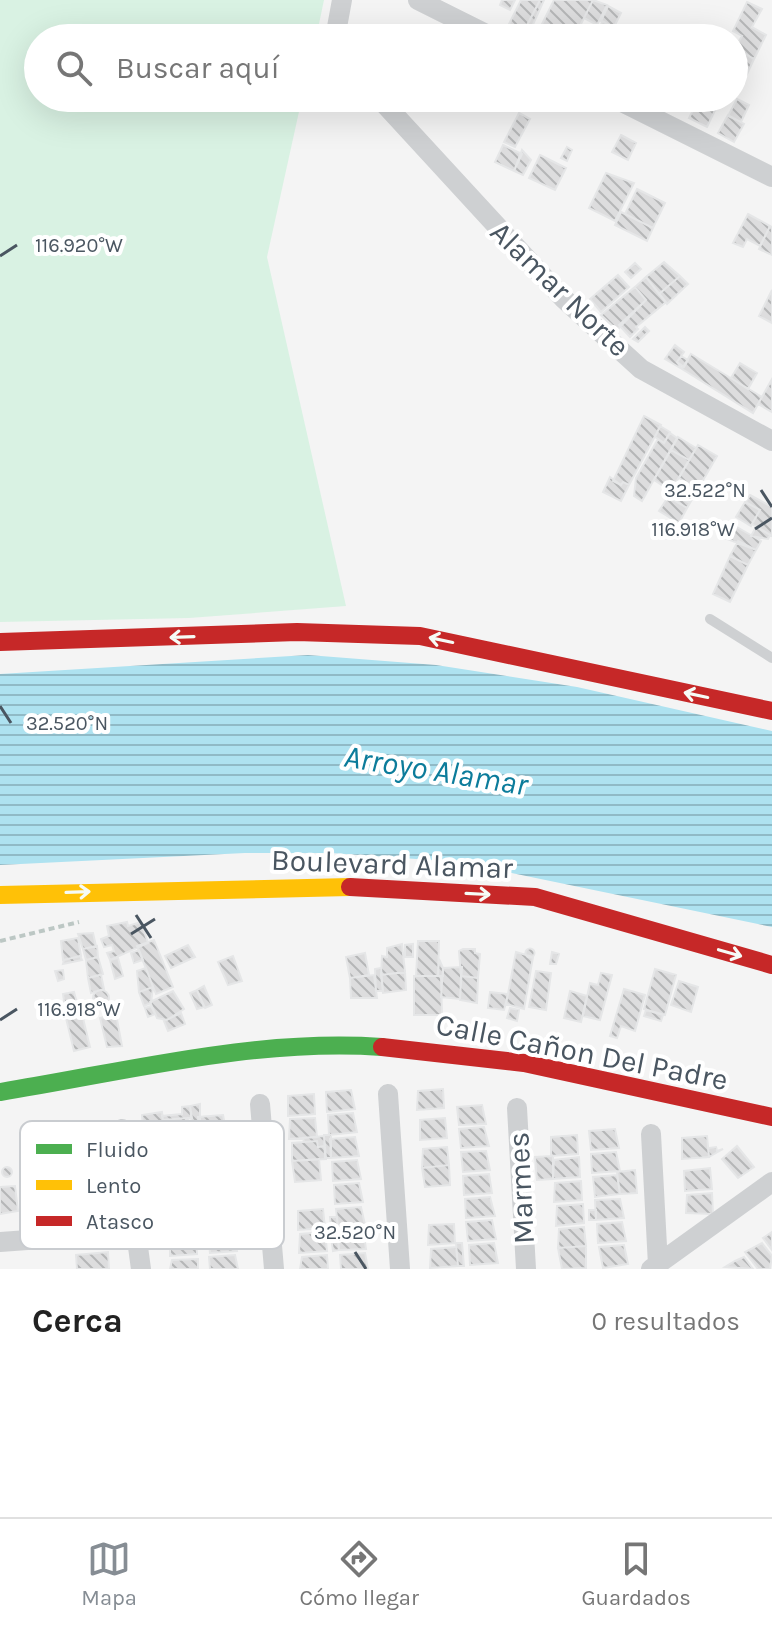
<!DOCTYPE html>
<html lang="es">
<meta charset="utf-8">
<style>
:root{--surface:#fff;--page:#f6f6f6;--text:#222;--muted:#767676;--line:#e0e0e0;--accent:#868d94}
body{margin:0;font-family:Karla,sans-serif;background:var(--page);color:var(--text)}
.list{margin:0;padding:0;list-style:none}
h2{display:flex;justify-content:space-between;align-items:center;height:104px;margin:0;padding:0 32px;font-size:34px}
h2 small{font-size:26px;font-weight:400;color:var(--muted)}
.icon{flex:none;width:44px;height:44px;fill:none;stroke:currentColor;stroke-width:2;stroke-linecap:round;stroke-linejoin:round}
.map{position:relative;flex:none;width:772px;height:1269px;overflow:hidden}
.search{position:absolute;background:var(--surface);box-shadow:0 8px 32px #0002;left:24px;right:24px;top:24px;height:88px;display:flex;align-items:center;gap:20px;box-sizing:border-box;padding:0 28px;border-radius:44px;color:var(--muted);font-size:30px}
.sheet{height:248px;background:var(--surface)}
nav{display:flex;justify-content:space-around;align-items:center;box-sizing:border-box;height:112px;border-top:2px solid var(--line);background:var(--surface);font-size:22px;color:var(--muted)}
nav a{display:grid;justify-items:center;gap:4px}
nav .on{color:var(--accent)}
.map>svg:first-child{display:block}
.grass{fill:#d9f2e3}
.water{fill:url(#water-rules)}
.building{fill:url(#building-back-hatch);stroke:#e5e6e7;stroke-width:2}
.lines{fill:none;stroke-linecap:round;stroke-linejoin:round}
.path{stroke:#bcc7c4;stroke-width:4;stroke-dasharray:6 4;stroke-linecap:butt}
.lane{stroke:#ced0d2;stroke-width:10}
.street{stroke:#ced0d2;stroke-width:20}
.fast{stroke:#4caf50;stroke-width:18}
.slow{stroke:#ffc107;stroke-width:18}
.jam{stroke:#c62828;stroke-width:18}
.oneway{stroke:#f6fbf6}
.ticks{fill:none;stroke:#4a5661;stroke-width:3}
.labels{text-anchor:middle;stroke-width:8;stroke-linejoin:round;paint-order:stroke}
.street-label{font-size:30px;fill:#4a5661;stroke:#fff}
.water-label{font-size:32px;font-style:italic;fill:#0c7c9b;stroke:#fff}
.key{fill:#fff;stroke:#c9ccd0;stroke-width:2}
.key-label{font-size:22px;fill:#4a5661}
.ticks-label{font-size:20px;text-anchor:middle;fill:#4a5661;stroke:#fff;stroke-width:8;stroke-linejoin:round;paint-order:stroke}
</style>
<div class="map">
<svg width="772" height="1269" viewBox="0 0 772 1269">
<defs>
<pattern id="water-rules" width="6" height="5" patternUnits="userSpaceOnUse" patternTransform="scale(2)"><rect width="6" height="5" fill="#aee2f0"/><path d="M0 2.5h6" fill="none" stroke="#90bac6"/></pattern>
<pattern id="building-back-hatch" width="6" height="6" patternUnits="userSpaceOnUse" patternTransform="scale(2)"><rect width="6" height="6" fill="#ddddde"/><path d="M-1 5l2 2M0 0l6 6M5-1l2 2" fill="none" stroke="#b5b6b7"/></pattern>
</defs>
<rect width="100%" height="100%" fill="#f4f4f4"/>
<path class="grass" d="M0,0h324l-8,38h-278v60h264l-35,159 79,349 -157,12 -189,4z"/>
<path class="water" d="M308,655l128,10 141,22 195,44v196l-313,-65 -128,-9h-86l-245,12v-191z"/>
<path class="building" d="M502,0h13l-5,10 -10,-5z
M521,0h19l-17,34 -15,-8z
M540,0h4l-13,29 -5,-2z
M554,0h39l-19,38h-39z
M593,0l14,5 -10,20 -13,-7z
M747,2l15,7 -10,18 14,8 -12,24 -19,-11 7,-12 -9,-5z
M608,6l13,7 -7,14 -13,-6z
M602,21l11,6 -4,8 -9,-4z
M738,50l16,9 -7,15 -13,-7z
M734,67l13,7 -6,10 -7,-4z
M699,98h22l-14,29 -18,-9z
M737,99l12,6 -8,17 -13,-6z
M519,113l11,6 -15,28 -11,-5z
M728,115l16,9 -10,18 -16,-9z
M621,135l15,8 -8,17 -16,-8z
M503,145l19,9 -8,17 -19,-9z
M567,147l5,3 -5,11 -6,-3z
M522,150l9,10 -8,15 -9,-4z
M540,155l26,13 -11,22 -26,-12z
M606,173l28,10 -19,38 -26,-13z
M637,189l28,14 -12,25 -28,-14z
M621,212l32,16 -6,13 -32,-16z
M748,214l22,12 -10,20 -13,-7 -4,8 -10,-4z
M770,226l2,1v28l-13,-6z
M664,262l16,14 -21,18 -13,-17z
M635,263l6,6 -10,9 -6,-6z
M618,275l11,12 -28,25 -11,-13z
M680,276l8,8 -21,20 -8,-10z
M646,277l20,25 -30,25 2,2 -8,8 -11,-12 27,-25 -11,-13z
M635,287l11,13 -29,30 -16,-15z
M772,290v33l-13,-7z
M645,327l4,4 -11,11 -5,-3z
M675,345l9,7 -7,10 5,7 -17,-10z
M691,354l71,43 -9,16 -71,-44z
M681,356l7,4 -4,7 -7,-5z
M740,363l17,10 -9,16 -17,-11z
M772,379v33l-14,-8z
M644,416l17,9 -32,60 -6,-3 -2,3 -8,-4z
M660,426l10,6 -6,11 -9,-6z
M670,433l7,5 -35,63 -8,-5 2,-18 22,-39 6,4z
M678,437l18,11 -7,12 -18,-10z
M698,445l19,11 -19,33 -19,-11z
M671,450l18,10 -18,31 -17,-11z
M610,477l11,8 2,-3 6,3 -8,16 -18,-9z
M682,480l16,9 -8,14 -16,-9z
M750,495l22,12v29l-20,-12 8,-14 -14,-8z
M668,497l19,11 -8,15 -20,-12z
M679,497l11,6 -3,5 -11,-7z
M745,502l15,8 -9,16 -15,-9z
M730,523l31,18 -5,9 -34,-13z
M756,527l14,8 -2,4 -17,-3z
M738,541l18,9 -8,15 -18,-9z
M730,556l18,9 -18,37 -17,-8z
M127,922l1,4 13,-4 7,21 -38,17 -3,-7 7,-2 -2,-6 -8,2 -3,-8 8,-3 -2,-10z
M93,933l3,13 -13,3 -5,-15z
M78,938l3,18 -18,4 -2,-19z
M154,940l19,47 -17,7 -19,-48z
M418,941h21l-1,35h-22z
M402,944l3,28 -24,3 1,-19 5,1v-9z
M413,944v13h-8v-12z
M188,945l7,12 -24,11 -6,-12z
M97,946l1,11 -12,3 -3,-11z
M525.5 953a4.5 4.5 0 1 1 9 0a4.5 4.5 0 1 1-9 0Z
M463,949h12v4l5,1 -2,24 -17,-2 -2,-25z
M139,950l4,10 -9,3 -3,-10z
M516,952l17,5 -9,52 -18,-5z
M552,952l7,2 -3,10h-6z
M365,953l4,22 -19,3 -4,-21z
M80,956l2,4 -19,4 1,-4z
M233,956l9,25 -14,4 -10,-23z
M98,957l5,17 -15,4 -2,-18z
M118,958l5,18 -8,3 -5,-19z
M439,959l4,9v8h-5z
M462,967l-2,32 -19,-2 2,-29z
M146,968l7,19 -14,5 -2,-21z
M381,968l2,23h-7l-1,-22z
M655,969l21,6 -11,40 -21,-6z
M63,970l1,9 -6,2 -3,-10z
M536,971l15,2 -5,37 -17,-3z
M405,972l1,18 -23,3 -2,-18z
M601,973l11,2 -12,45 -17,-4 7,-33 8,2z
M101,975l3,14 -13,4 -3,-15z
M374,975l3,23h-26l-1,-20z
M414,976h27l1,39h-28z
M461,976l17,2 -1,25 -17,-3z
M679,981l19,6 -7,25 -20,-7z
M204,986l8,19 -7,3 -8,-18z
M153,987l-2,16 -7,3 -5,-14z
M624,989l21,6 -10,36 -14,-5 -4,12 -7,-2z
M93 998a8 8 0 1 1 16 0a8 8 0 1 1-16 0Z
M197,990l7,17 -7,2 -7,-16z
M173,991l11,18 -17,11 -10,-2 -7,-16z
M570,991l17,5 -6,26 -17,-4z
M74,992l5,18 -13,4 -3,-20z
M490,992l18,2 -4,16 -16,-2z
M151,1006l4,8 -7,3 -3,-9z
M510,1008l9,2 -2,11 -10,-3z
M81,1010l9,37 -16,4 -9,-37z
M646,1010l17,5 -2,6 -17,-5z
M181,1013l4,11 -17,7 -4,-10z
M116,1014l6,32 -15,1 -7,-29z
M443,1089l1,19 -27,2 1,-19z
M351,1090l4,19 -28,3 -1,-20z
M314,1094l1,20 -27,2v-20z
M200,1104v33h-7l-3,-31z
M482,1105l4,19 -27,1 -2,-18z
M190,1106l2,12h-4l5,19 -5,1 -2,-20 -23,2 -1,-4 20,-2v-7z
M162,1112l1,8 23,-2 2,20 -44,3 -2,-26z
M353,1113l4,19 -28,3 -1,-20z
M223,1115l4,20 -27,2 -2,-20z
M315,1118l2,19 -28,2 1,-20z
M445,1118l2,20 -27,2v-20z
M484,1127l5,19 -28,2 -2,-19z
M615,1129l4,19 -28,2 -2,-19z
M324,1135h7v23h-6z
M577,1135l1,19 -27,2v-19z
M324,1136l1,10 -7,1 -1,-6 -13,1 -1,-4z
M707,1136l2,21 -27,2v-21z
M355,1137l4,19 -28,2 -1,-19z
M317,1141l1,6 7,-1 1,13 -34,2v-18z
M737,1146l17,21 -16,11 -16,-19z
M447,1147l2,18 -27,3 1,-19z
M716,1147l1,4 6,-2 -14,8 -1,-9z
M486,1151l4,19 -27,2 -2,-20z
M616,1152l4,19 -28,2 -1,-19z
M553,1156v23l-16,1 -2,-23z
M579,1157l1,20 -27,2 1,-19z
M319,1159l2,21 -26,2 -3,-21z
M357,1160l4,19 -28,2 -1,-19z
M449,1165l1,20 -25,2 -3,-19z
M2 1172a5 5 0 1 1 10 0a5 5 0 1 1-10 0Z
M710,1168l2,21 -27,2 -1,-20z
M635,1170l2,23 -17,1 -3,-22z
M489,1174l3,19 -28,2 -1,-19z
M617,1175l3,19 -25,3 -2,-20z
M581,1181l1,19 -28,2 1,-19z
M359,1183l4,19 -28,2 -1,-19z
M15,1186l3,25 -18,3v-27z
M712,1193l1,21 -27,-1 1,-18z
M490,1197l5,19 -29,2 -1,-19z
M620,1199l4,19 -28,2 -1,-20z
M583,1204l1,19 -28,3 1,-20z
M361,1207l4,18 -27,3 -2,-19z
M323,1209l2,19 -27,2v-19z
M589,1210h7v10h-7z
M330,1217h7l1,11h-7z
M492,1220l4,19 -28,2 -2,-19z
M622,1222l4,19 -28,2 -1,-19z
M454,1224l1,19 -27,2 1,-20z
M584,1227l2,19 -28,2 1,-19z
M363,1229l3,20 -27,1 -2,-18z
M233,1231l4,20 -27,2 -2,-19z
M325,1232l2,19 -28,2 1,-19z
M772,1232v18l-9,-12z
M196,1235l1,19 -27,2v-19z
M338,1236l1,14 -6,1 -2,-14z
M456,1243h6l2,23h-6z
M494,1243l4,20 -28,2 -1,-20z
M762,1243l10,13 -2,13h-12l-13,-17z
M624,1245l4,19 -25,4 -4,-21z
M586,1246v22l-24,1 -4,-21z
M456,1247l2,19 -28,2 1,-19z
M108,1252l1,17h-32l-1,-14z
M365,1253l3,16h-27l-1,-14z
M235,1255l3,14h-28l-1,-12z
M327,1255l1,14h-28l2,-12z
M744,1257l9,12 -28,-2 10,-6z
M198,1259v10h-28l2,-9z"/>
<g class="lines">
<path class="path" d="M0,941l79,-19"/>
<path class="lane" d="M710,619l62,39"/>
<path class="street" d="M418,0l76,38
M335,38l7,-38
M379,98l184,200 78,71 131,72
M614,98l158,79
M388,1094l12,175
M260,1104l14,165
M517,1108l9,161
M122,1129l19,140
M651,1134l7,131
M0,1242l137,-10
M651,1269l121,-87"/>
<path class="fast" d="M0,1092c125,-20 254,-54 382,-45"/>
<path class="slow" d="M0,895l350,-8"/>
<path class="jam" d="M0,642l297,-10 123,4 352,75
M350,887l185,10 237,68
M382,1047l142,16 248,54"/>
</g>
<defs><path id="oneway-shaft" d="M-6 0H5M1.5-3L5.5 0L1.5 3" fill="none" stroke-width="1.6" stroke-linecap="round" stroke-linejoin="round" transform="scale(2)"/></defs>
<g class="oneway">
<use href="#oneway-shaft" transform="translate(182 637) rotate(178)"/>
<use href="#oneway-shaft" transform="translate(441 640) rotate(-168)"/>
<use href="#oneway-shaft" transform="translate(696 695) rotate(-168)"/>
<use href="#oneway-shaft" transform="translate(78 892) rotate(-2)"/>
<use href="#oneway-shaft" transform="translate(478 894) rotate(3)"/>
<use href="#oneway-shaft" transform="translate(730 953) rotate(16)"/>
</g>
<path class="ticks" d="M0,256l17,-11M761,490l11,17M755,529l17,-11M0,706l11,17M136,915l15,23M131,934l24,-15M0,1020l17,-11M355,1252l11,17"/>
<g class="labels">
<g class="street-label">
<text transform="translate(560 289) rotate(44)" y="10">Alamar Norte</text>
<text transform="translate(392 864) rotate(2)" y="10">Boulevard Alamar</text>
<text transform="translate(582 1052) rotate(11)" y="10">Calle Cañon Del Padre</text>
<text transform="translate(521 1188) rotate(-93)" y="10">Marmes</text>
</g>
<g class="water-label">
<text transform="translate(436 770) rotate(9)" y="11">Arroyo Alamar</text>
</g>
</g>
<rect x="20" y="1121" width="264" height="128" rx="12" class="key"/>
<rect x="36" y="1144" width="36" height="10" fill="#4caf50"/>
<rect x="36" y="1180" width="36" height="10" fill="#ffc107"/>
<rect x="36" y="1216" width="36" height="10" fill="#c62828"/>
<g class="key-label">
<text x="86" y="1157">Fluido</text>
<text x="86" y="1193">Lento</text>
<text x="86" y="1229">Atasco</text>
</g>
<g class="ticks-label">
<text x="79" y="252">116.920°W</text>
<text x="705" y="497">32.522°N</text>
<text x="693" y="536">116.918°W</text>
<text x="67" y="730">32.520°N</text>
<text x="79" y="1016">116.918°W</text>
<text x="355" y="1239">32.520°N</text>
</g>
</svg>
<div class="search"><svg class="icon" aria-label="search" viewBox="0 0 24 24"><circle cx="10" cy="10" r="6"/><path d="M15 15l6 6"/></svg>Buscar aquí</div>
</div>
<section class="sheet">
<h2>Cerca<small>0 resultados</small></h2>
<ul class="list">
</ul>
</section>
<nav>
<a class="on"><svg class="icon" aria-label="map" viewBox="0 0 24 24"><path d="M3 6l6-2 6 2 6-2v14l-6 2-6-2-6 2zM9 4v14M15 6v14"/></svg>Mapa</a>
<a><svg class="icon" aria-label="directions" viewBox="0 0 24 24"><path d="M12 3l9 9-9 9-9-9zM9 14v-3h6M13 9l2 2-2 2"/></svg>Cómo llegar</a>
<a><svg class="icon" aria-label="saved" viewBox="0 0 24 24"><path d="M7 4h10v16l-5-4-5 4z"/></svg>Guardados</a>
</nav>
